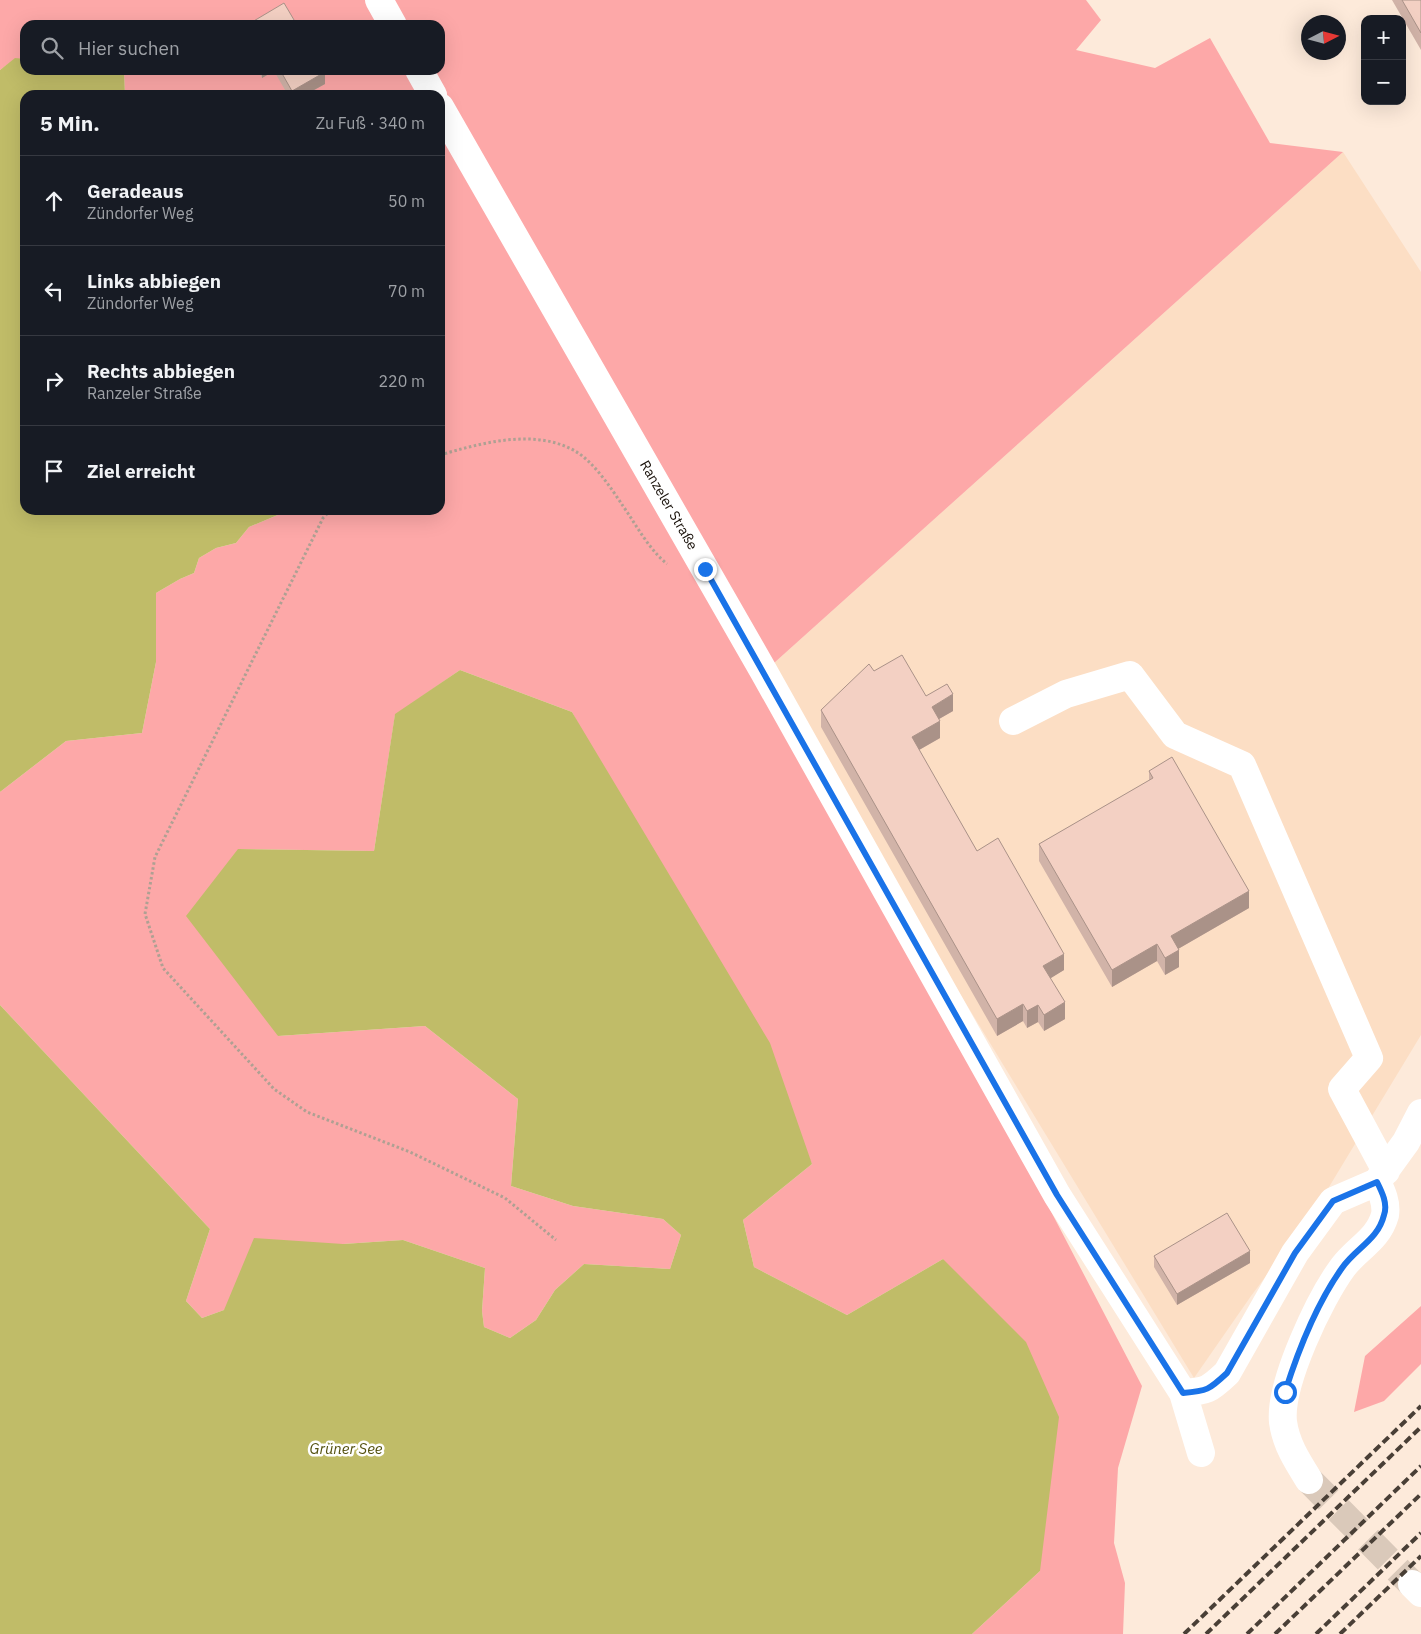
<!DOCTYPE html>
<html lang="de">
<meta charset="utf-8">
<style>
:root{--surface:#171b24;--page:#20242c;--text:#f1f3f6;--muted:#9ea1a6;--line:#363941}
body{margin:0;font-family:"IBM Plex Sans",sans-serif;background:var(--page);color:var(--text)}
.controls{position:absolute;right:15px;top:15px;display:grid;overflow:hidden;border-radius:10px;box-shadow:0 5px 20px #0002}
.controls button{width:45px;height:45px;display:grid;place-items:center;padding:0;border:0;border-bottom:1px solid var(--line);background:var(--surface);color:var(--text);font:25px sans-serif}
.compass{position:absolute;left:1301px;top:15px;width:45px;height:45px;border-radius:50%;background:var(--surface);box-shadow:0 5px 20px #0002;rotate:84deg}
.stop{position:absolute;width:15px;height:15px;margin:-11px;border:4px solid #1a73e8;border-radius:50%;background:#fff}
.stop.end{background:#1a73e8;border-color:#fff;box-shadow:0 1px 5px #0008}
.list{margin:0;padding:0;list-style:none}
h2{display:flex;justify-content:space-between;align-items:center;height:65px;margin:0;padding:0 20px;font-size:21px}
h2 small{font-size:16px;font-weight:400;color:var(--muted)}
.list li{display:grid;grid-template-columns:32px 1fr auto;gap:15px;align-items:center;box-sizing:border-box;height:90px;padding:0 20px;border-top:1px solid var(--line)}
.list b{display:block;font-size:19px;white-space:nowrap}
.list p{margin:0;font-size:16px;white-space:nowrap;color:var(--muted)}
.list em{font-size:16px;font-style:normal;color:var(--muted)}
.icon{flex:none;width:28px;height:28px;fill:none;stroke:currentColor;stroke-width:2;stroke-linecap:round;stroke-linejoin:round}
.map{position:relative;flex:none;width:1421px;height:1634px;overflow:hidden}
.search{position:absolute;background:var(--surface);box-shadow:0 5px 20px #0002;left:20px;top:20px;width:425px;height:55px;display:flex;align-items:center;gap:12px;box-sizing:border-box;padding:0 18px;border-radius:15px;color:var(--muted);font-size:19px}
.panel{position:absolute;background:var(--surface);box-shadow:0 5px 20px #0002;left:20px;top:90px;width:425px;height:425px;border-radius:15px}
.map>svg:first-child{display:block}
.built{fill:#fcdec4}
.green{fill:#fda8a8}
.water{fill:#c0bc68}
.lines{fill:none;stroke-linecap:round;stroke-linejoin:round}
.minor-tunnel{stroke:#dac9ba;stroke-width:28;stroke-dasharray:28 14;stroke-linecap:butt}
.path{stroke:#afa093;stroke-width:3;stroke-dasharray:2.5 2.5;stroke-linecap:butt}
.minor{stroke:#fff;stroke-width:28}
.rail{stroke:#493f36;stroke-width:4;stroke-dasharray:8 4;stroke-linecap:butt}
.wall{fill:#d1b3a8}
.shaded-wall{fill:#aa9288}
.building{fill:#f3d0c3;stroke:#aa9288}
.route{stroke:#1a73e8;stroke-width:6}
.labels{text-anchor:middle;stroke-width:5;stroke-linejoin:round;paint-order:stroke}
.street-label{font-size:14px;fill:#170f08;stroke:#fff}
.water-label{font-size:15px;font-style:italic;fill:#53500e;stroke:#fff}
</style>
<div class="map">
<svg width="1421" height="1634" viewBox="0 0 1421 1634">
<rect width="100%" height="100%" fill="#fdeada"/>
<path class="built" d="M1343,152l78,120v763l-109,180 -61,81 -57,82 -430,-706z"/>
<path class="green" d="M0,0h1086l15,20 -25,30 79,18 55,-30 60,105 73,9 -579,520 193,359 185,355 -24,82 -4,75 11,40 -2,51h-151l68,-63 -97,-312 -96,56 -93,-48 -11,-47 69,-56 -240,-452 -112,-42 -65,45 -21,136 -136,-2 40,187 147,-10 93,73 -7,87 62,20 90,13 18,16 -11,34 -86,-5 -29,26 -19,30 -26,18 -26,-11 -2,-16 3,-43 -82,-28 -60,4 -119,66 -22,8 -16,-17 24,-72 -210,-224v-213l66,-51 76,-8 14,-71v-69l24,-14 14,-6 5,-15 17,-10 20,-5 13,-16 31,-13 4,-4h156v-415h-315l-1,-24 -6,-1h322v-45h-415v34h-10l-15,11z
M1421,1306v58l-37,37 -30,11 11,-56z"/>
<path class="water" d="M15,58l10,1v11l99,1 1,24h-100v415h259l-4,4 -31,13 -13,16 -20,5 -17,10 -5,15 -14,6 -24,14v69l-14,71 -76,8 -66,51v-722z
M460,670l112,42 198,331 42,121 -69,56 11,47 93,48 96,-56 83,83 33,75 -19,154 -68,63h-972v-629l210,224 -24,72 16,17 22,-8 30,-72 89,6 60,-4 82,28 -3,43 2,16 26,11 26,-18 19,-30 29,-26 86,5 11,-34 -18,-16 -90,-13 -62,-20 7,-87 -93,-73 -147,10 -92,-120 52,-67 136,2 21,-137z"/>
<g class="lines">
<path class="minor-tunnel" d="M1309,1480l103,104"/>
<path class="path" d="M440,455c41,-12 95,-27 135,-4 19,11 36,37 48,55 14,20 25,42 44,58
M331,510l-8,8 -168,339 -10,57 18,54 111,121 33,23 103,40 95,46 51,42"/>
<path class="minor" d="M379,0l14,25
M419,70l14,25
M440,107l324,565 293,523 126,198 18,60
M1013,721l53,-27 64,-19 45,60 67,30 127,293 -27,31 44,82
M1183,1393c24,-2 26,-3 44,-20l68,-120 38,-52 44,-19 29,-40 15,-29
M1309,1480c-12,-19 -23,-36 -26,-58 -4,-38 37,-124 60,-155 14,-19 35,-27 42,-52 2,-12 -3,-23 -8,-33
M1412,1584l9,9"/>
<path class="rail" d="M1184,1634l237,-228
M1206,1634l215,-207
M1247,1634l174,-168
M1275,1634l146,-140
M1316,1634l105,-101
M1340,1634l81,-78"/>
</g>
<path class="wall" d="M1392,0h29v50z
M258,70h65l2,14 -20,11h-17l-14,-24 -12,7z
M874,671l52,25 27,15 -14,8 1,19 -21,12 58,101 87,119 -14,8 15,41 -21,12 -6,-9 -11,6 -4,-7 -26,15 -176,-309v-17z
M1149,771l100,137 -71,41 1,18 -14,8 -8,-14 -45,26 -73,-126v-17l110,-63z
M1154,1256l96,7 -73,42 -23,-38z"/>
<path class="shaded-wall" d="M262,70h12v1l-12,7z
M325,72v12l-20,11h-13v-4z
M953,694v17l-21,12v-16z
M940,721v17l-28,16v-17z
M1249,891v17l-78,45v-17z
M1157,944v17l-45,26v-17z
M1179,950v17l-14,8v-17z
M1064,954v16l-21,13v-17z
M1065,1002v17l-21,12v-16z
M1023,1004v17l-26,15v-17z
M1038,1005v17l-11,6v-17z
M1250,1251v12l-73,42v-11z"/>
<path class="building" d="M1402,0h19v33z
M284,3l13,22h-50z
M280,70h43l2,2 -33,19z
M902,655l24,41 21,-12 6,10 -21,13 8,14 -28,16 65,114 21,-13 66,116 -21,12 22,36 -21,13 -6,-10 -11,6 -4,-7 -26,15 -176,-309 48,-46 5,7z
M1172,757l77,134 -78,45 8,14 -14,8 -8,-14 -45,26 -73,-126 114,-66 -4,-7z
M1227,1213l23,38 -73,43 -23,-38z"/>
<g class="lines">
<path class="route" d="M705,569l352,626 126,198c24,-2 26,-3 44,-20l68,-120 38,-52 44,-19c5,10 11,22 7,33 -6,25 -28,33 -42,53 -25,35 -44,83 -57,124"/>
</g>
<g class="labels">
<g class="street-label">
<text transform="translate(669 505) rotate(60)" y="5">Ranzeler Straße</text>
</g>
<g class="water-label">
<text x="346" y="1454">Grüner See</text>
</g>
</g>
</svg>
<div class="controls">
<button>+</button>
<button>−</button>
</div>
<svg class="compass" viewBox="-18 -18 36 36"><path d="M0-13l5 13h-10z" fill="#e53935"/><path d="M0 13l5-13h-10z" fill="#9ea1a6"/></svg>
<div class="stop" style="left:1285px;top:1392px"></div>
<div class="stop end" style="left:705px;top:569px"></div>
<div class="search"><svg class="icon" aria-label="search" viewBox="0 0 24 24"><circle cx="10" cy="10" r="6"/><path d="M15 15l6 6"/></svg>Hier suchen</div>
<section class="panel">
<h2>5 Min.<small>Zu Fuß · 340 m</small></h2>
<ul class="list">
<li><svg class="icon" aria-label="ahead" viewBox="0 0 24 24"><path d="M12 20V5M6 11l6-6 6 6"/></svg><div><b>Geradeaus</b><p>Zündorfer Weg</p></div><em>50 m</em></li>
<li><svg class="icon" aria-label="left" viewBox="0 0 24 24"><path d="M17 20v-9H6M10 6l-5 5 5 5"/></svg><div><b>Links abbiegen</b><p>Zündorfer Weg</p></div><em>70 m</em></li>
<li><svg class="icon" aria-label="right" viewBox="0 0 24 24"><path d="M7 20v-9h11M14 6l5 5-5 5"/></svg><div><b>Rechts abbiegen</b><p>Ranzeler Straße</p></div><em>220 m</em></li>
<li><svg class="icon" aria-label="arrive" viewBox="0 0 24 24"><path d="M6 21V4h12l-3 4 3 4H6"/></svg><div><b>Ziel erreicht</b></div></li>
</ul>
</section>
</div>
